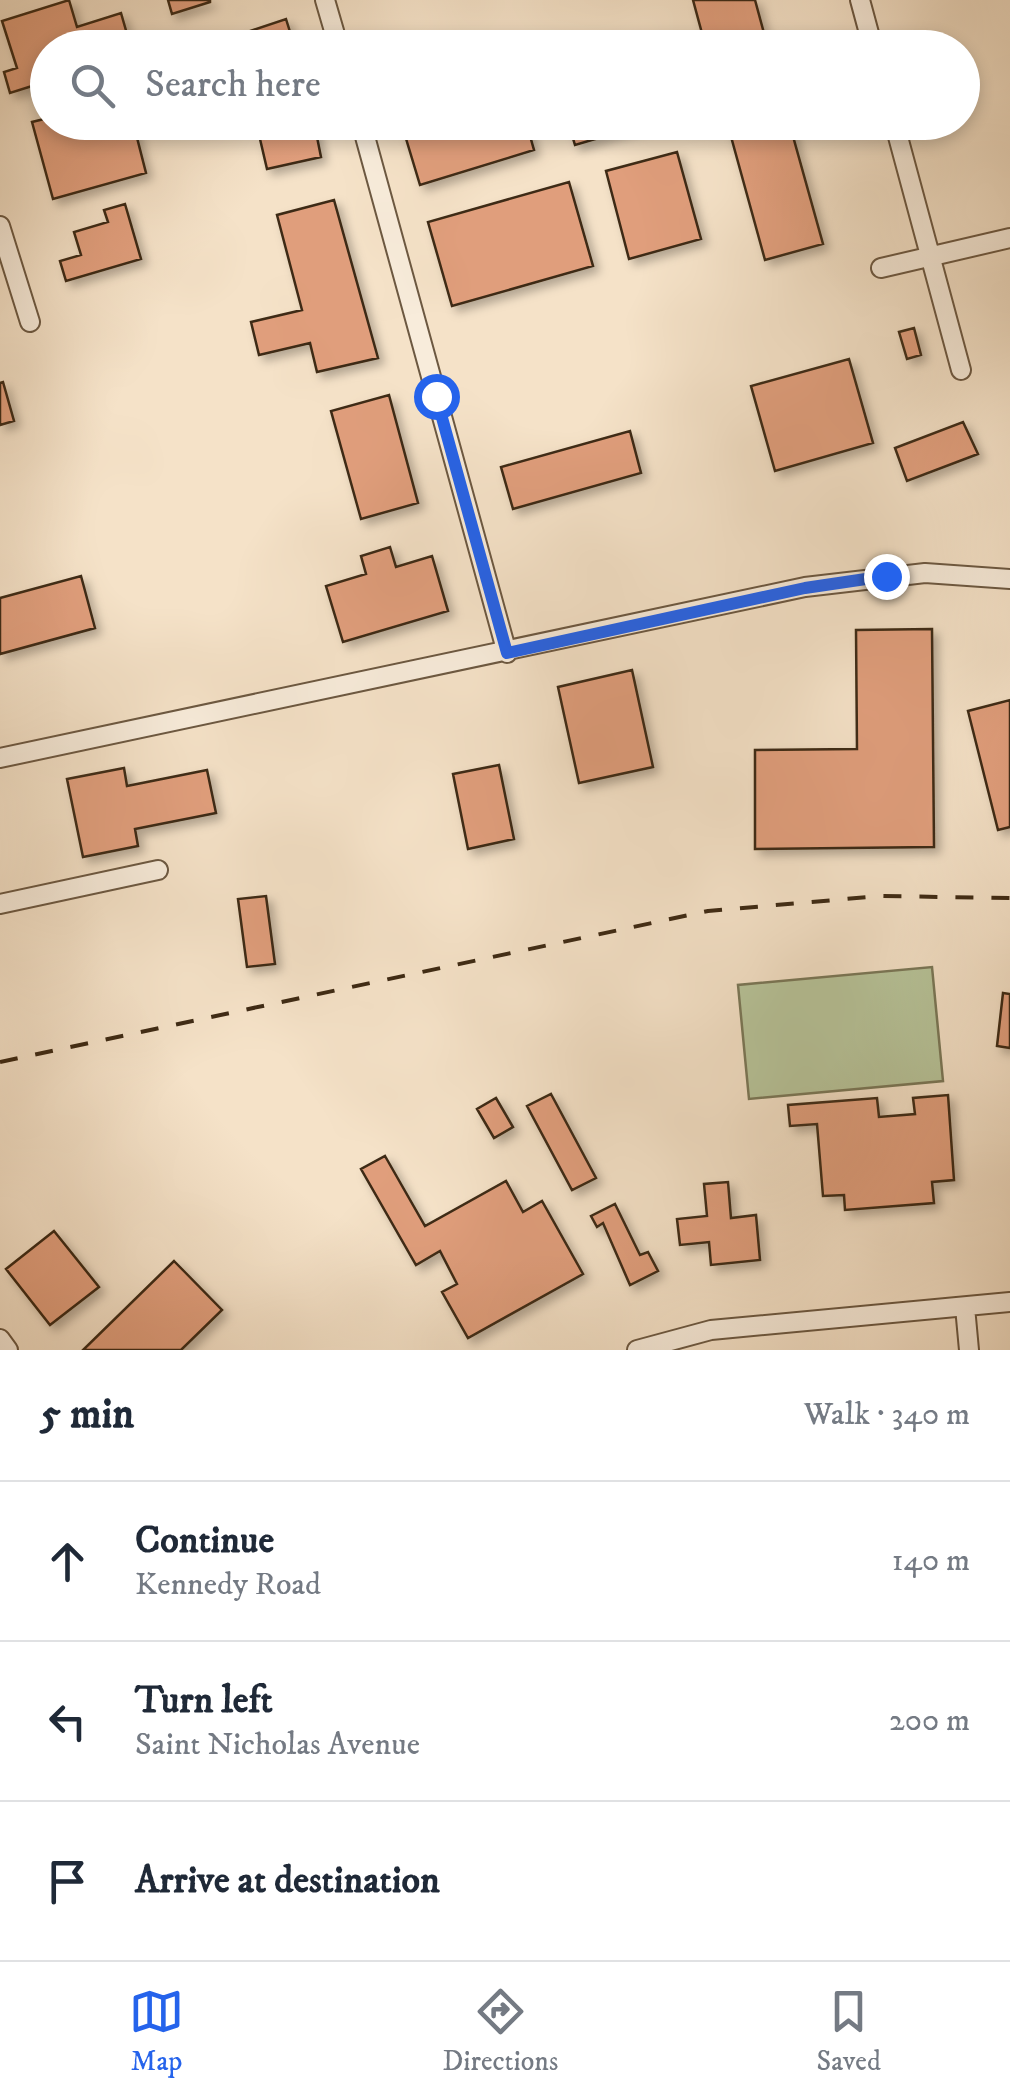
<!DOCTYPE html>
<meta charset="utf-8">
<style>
:root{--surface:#fff;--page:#f6f6f7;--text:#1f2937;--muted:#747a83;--line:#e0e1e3;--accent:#2563eb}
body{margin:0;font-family:"IM FELL DW Pica",serif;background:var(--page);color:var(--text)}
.stop{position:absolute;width:30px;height:30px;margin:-22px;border:8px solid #2563eb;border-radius:50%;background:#fff}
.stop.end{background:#2563eb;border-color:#fff;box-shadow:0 2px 10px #0008}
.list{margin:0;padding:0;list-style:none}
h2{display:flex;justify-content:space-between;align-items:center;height:130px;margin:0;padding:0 40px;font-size:42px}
h2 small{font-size:32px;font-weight:400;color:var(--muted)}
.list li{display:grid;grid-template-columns:65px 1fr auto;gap:30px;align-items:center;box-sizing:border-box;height:160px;padding:0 40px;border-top:2px solid var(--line)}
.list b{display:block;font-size:38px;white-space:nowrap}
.list p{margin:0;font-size:32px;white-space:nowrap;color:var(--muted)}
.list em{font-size:32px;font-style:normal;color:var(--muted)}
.icon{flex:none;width:55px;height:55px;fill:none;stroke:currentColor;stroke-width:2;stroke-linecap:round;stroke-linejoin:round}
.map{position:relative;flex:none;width:1010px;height:1350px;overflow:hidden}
.search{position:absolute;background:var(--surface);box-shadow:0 5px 15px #0003;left:30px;right:30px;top:30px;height:110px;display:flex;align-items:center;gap:25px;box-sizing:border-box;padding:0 35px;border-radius:55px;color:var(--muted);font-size:38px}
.sheet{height:610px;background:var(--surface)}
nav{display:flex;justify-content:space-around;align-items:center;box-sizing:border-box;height:140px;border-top:2px solid var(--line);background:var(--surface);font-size:28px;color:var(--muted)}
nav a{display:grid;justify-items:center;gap:5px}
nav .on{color:var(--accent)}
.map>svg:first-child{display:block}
.green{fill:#b7c49a;stroke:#7a7757;stroke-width:2.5}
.building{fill:#e09e7c;stroke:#3e2a14;stroke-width:2.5;filter:url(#shadow)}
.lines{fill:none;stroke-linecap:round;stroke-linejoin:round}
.minor-casing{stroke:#6c5841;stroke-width:22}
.minor{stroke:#f8ecdb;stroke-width:18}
.rail{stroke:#3e2a14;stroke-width:4;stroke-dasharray:18 18;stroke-linecap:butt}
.route{stroke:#2563eb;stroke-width:12}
</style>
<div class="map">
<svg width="1010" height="1350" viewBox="0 0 1010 1350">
<defs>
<filter id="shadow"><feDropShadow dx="5.5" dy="5.5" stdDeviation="5" flood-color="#0004"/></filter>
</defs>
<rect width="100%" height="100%" fill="#f5e2c8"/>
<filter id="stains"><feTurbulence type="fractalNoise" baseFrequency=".002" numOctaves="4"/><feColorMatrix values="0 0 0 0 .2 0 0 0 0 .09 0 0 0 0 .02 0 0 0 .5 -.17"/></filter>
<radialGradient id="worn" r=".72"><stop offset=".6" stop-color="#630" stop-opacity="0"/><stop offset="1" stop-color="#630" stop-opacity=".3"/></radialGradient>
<path class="green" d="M932,967l11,114 -194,18 -11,-114z"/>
<path class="building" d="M69,0l8,27 44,-14 10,35h-83v33l-38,12 -6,-21 13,-4 -15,-47z
M168,0h42v2l-38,12z
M693,0h62l13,48h-62z
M286,19l9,29h-47l-4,-15z
M48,118v4h85l13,51 -93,26 -21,-77z
M401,122h125l8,28 -114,35z
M568,122h75v3l-68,20z
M727,122h62l34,122 -58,16z
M315,127l6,30 -54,12 -7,-30z
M677,152l24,87 -72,20 -23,-88z
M569,182l24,84 -141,40 -24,-84z
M334,200l44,158 -61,14 -7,-29 -51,12 -8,-33 51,-12 -25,-95z
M125,204l16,55 -75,22 -6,-20 21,-6 -7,-23 34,-10 -4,-12z
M914,328l7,27 -14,4 -8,-27z
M849,359l24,84 -98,28 -24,-85z
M3,382l11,39 -14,4v-42z
M389,395l29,108 -57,16 -30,-108z
M963,422l15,32 -71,27 -12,-33z
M630,431l11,42 -128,36 -12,-42z
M390,547l6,20 36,-11 16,55 -105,31 -17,-56 40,-12 -5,-18z
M81,576l14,52 -95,26v-56z
M932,629l2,218 -179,2v-99l102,-1 -1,-119z
M632,670l21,97 -74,16 -21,-96z
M1010,700v127l-12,3 -30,-119z
M499,765l15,74 -46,10 -15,-75z
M124,768l3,18 80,-16 9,43 -81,16 3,17 -55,11 -16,-78z
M266,896l9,68 -28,3 -9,-68z
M1003,993l7,1v54l-13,-2z
M551,1094l45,84 -24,12 -45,-84z
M948,1095l6,85 -22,2 2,21 -89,7 -1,-15 -21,1 -6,-72 -27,2 -2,-21 89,-7 2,19 36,-3 -2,-16z
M496,1098l17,29 -19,11 -17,-29z
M385,1156l40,70 81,-45 17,31 19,-11 41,73 -115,64 -26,-46 15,-8 -17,-33 -24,14 -55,-96z
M728,1182l3,36 25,-3 4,45 -49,5 -2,-23 -29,3 -3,-26 30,-3 -3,-32z
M615,1204l25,51 8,-3 10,19 -28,14 -27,-62 -6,4 -6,-11z
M54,1231l45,56 -49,38 -44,-56z
M174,1261l48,49 -41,40h-98z"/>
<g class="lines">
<defs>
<path id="minor" d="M325,0l14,48
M860,0l13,48
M361,122l146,531
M894,122l67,248
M0,226l30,96
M881,268l129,-30
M0,758l805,-171 120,-14 85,6
M0,904l158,-34
M965,1307l4,43
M0,1339l8,11
M637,1350l74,-20 299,-28"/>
</defs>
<use href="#minor" class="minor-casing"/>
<use href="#minor" class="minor"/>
<path class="rail" d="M0,1062l708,-151 172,-15 130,2"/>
</g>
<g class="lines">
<path class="route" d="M436,396l71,257 298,-65 81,-12"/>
</g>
<rect width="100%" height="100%" filter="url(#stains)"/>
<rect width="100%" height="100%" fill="url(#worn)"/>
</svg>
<div class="stop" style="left:436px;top:396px"></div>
<div class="stop end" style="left:886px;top:576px"></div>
<div class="search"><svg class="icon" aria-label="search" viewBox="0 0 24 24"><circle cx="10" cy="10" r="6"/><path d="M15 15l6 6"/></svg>Search here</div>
</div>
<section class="sheet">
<h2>5 min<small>Walk · 340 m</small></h2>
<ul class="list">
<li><svg class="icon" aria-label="ahead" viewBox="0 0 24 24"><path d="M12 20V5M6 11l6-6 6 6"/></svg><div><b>Continue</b><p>Kennedy Road</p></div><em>140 m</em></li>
<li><svg class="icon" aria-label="left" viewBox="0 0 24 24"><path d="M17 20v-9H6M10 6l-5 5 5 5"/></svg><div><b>Turn left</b><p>Saint Nicholas Avenue</p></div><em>200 m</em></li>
<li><svg class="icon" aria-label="arrive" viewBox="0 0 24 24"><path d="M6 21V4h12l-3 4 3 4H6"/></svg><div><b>Arrive at destination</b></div></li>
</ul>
</section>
<nav>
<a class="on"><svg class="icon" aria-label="map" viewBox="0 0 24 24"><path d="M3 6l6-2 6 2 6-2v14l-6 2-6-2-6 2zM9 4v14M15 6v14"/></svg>Map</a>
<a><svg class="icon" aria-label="directions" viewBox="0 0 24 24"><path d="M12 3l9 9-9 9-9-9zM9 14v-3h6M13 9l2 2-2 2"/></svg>Directions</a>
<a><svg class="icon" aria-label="saved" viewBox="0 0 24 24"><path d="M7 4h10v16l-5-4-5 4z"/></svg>Saved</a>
</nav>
